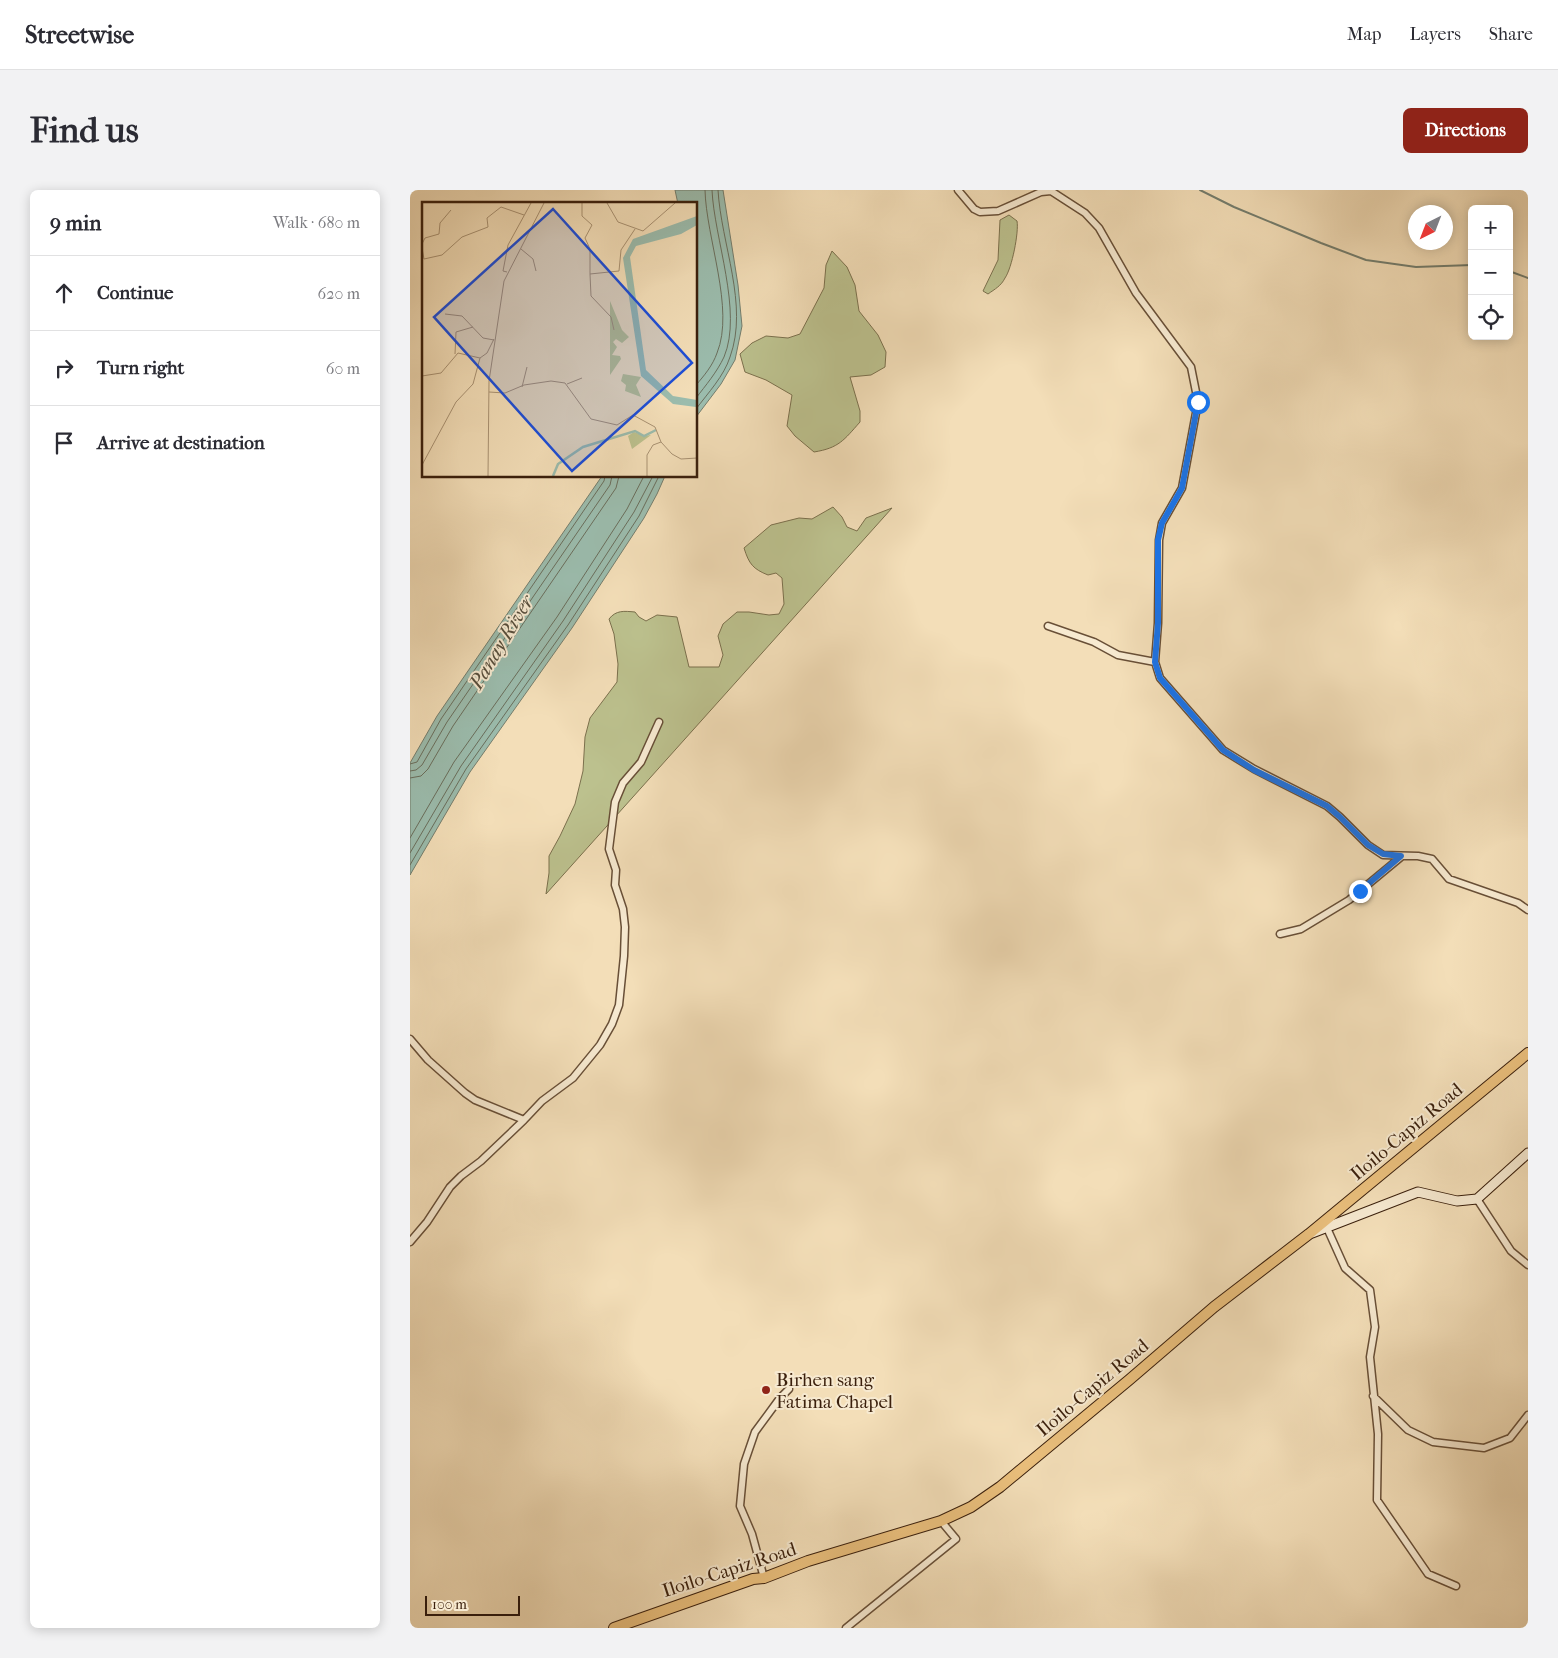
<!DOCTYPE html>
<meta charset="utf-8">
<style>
:root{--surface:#fff;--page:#f2f2f3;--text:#2b2b33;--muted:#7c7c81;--line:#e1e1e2;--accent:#8f2418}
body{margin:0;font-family:"IM FELL French Canon",serif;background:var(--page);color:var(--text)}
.controls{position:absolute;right:15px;top:15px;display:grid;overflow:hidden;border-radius:8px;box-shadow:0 2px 12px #0003}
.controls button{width:45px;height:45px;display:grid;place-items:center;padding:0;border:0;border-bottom:1px solid var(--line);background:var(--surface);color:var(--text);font:25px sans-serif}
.compass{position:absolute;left:998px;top:15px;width:45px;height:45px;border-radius:50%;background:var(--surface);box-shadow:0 2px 12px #0003;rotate:222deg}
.scale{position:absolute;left:15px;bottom:12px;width:95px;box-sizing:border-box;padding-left:5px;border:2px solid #3a1f0c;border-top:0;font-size:14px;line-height:18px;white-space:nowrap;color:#3a1f0c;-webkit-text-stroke:4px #f7ead1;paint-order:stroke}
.stop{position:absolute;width:15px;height:15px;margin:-11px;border:4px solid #1a73e8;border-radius:50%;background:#fff}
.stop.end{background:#1a73e8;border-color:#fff;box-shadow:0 1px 5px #0008}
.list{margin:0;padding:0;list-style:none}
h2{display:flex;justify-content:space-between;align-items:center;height:65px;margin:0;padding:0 20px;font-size:21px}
h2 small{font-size:16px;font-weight:400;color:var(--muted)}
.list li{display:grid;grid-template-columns:32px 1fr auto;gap:15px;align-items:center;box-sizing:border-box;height:75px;padding:0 20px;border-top:1px solid var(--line)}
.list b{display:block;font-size:19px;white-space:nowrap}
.list em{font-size:16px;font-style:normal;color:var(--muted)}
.icon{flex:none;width:28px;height:28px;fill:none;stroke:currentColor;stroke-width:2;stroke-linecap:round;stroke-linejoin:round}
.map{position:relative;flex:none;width:1118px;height:1438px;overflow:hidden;border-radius:8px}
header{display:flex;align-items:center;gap:30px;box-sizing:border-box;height:70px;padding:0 25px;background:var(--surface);border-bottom:1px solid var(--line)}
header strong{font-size:24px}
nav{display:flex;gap:28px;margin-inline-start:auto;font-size:18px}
.intro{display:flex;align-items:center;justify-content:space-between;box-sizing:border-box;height:120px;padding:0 30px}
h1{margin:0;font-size:35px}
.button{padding:12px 22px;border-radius:8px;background:var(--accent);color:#fff;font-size:18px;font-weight:700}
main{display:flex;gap:30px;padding:0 30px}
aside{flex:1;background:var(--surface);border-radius:8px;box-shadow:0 2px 12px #0003}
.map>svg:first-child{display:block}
.green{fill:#bcc18e;stroke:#7b704d}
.water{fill:#9bbcad;stroke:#747d6d}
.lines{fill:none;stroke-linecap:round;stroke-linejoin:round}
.shore{stroke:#6a6e5c;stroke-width:1}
.stream{stroke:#747d6d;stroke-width:2}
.minor-casing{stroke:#684f37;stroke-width:9}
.secondary-casing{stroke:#3a1f0c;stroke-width:11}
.trunk-casing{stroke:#3a1f0c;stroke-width:12}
.minor{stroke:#f7ead1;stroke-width:6}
.secondary{stroke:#f7ead1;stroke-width:9}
.trunk{stroke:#eabf7c;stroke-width:10}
.route{stroke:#1a73e8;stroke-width:6}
.poi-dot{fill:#8f2418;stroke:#f7ead1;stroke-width:2}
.labels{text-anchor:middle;stroke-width:4;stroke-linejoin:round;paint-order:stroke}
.street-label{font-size:19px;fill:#3a1f0c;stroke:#f7ead1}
.poi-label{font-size:19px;fill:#3a1f0c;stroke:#f7ead1;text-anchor:start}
.water-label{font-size:20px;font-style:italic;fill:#574e3c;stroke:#f7ead1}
.inset-river{fill:none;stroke:#9bbcad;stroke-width:2.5}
.inset-road{fill:none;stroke:#a99273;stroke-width:1}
.view{fill:#1d4ed8;fill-opacity:0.15;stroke:#1d4ed8;stroke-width:2.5}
.inset-edge{fill:none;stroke:#3a1f0c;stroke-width:2.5}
</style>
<header>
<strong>Streetwise</strong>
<nav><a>Map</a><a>Layers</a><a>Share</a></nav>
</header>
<div class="intro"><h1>Find us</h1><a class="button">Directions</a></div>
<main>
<aside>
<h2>9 min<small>Walk · 680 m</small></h2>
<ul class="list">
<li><svg class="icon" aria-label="ahead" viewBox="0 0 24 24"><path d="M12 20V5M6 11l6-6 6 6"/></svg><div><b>Continue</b></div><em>620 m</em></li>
<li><svg class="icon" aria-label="right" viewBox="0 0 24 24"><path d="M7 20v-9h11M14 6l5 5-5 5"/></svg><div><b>Turn right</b></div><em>60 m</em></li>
<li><svg class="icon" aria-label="arrive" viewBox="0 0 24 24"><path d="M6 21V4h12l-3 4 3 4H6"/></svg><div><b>Arrive at destination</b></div></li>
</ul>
</aside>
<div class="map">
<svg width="1118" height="1438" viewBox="0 0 1118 1438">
<rect width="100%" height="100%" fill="#f3deb8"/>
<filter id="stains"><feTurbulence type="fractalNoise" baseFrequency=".004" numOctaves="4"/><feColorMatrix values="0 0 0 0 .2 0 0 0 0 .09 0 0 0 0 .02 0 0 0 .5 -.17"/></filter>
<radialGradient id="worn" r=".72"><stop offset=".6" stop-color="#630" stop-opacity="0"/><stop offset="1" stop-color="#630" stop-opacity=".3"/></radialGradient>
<path class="green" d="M599,25l8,6c2,11 -5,47 -12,57 -4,8 -10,11 -17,16l-5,-3 15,-31 2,-40z
M422,61l15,16 8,18 4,26 19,24 8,17 -1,15 -14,8 -21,2 10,34v11c-16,18 -21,26 -46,30l-19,-16 -8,-10 5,-31 -26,-15 -21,-8 -5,-18 12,-11 14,-7 22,2 12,-4 24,-46 2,-23z
M423,317l9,10 5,10 10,4 9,-13 26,-10 -346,386 3,-21v-17l11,-20 15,-32 8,-33 2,-34 5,-19 27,-36 1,-18 -4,-30 -5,-15c7,-9 15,-8 26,-7l4,5 7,4 11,-6 20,2 12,50h30l4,-12 -5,-19 5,-12 14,-12h12l20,3 10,-1 5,-10 -2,-26 -6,-5 -8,2c-15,-6 -19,-11 -24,-27l27,-23 28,-7 13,1z"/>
<path class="water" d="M265,0h48l15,95 4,41 -7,34 -14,24 -25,33v-213h-18z
M192,286h63l-8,18 -13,24 -72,110 -102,144 -60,103v-112l27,-47z"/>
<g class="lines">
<path class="shore" d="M286,195c8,-9 17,-20 21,-32 18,-44 -11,-115 -12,-163
M286,208c10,-13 21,-26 28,-41 19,-45 -10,-119 -12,-167
M286,219c12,-16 28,-33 34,-52 19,-52 -9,-113 -12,-167
M0,574l7,-2 24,-43 163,-238 1,-5
M0,581l6,-1 6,-5 25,-43 163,-237 2,-9
M0,588l11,-2 7,-7 25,-43 163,-238 3,-12
M0,648l44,-76 103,-145 70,-108 17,-33
M0,663l51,-87 102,-145 71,-109 19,-36
M0,675l56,-96 102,-144 71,-109 20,-40"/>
<path class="stream" d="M790,0l34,17 87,36 45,17 50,7 56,-2
M1099,81l19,7"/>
<defs>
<path id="minor" d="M548,0l16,19 6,3 18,-1 43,-19 10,-1 34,22 14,15 37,65 55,74 7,35 -16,86 -20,35 -3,17 -1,83 -3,39 5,16 63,72 31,19 73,37 13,11 28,28 15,10 35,1 14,3 17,20 69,24 10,7
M638,436l46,16 24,13 37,7
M870,744l21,-5 48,-29 52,-43
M0,849l18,21 37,33 10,7 49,20 18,-19 31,-23 27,-33 12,-21 7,-19 5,-49 1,-29 -2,-18 -8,-24 1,-15 -7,-21 6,-47 8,-19 18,-21 18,-40
M1067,1009l34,52 17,14
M917,1038l18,40 25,22 5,37 -5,30 8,77 -1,66 51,74 28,12
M0,1052l17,-20 23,-35 11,-11 20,-15 43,-41
M963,1206l35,34 25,12 51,6 26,-10 18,-23
M354,1388l-12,-44 -12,-28 4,-42 11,-32 25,-34 9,-9
M436,1438l110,-89 -15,-18"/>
<path id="secondary" d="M902,1043l106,-41 39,9 20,-2 51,-46"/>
<path id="trunk" d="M204,1438l139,-49 11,-1 44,-17 133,-40 30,-14 29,-20 129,-107 85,-73 95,-73 219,-181"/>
</defs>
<use href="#minor" class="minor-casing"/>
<use href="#secondary" class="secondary-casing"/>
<use href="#trunk" class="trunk-casing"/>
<use href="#minor" class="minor"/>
<use href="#secondary" class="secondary"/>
<use href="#trunk" class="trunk"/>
</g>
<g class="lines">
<path class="route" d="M788,212l-16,86 -20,35 -4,17v83l-3,39 5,16 63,72 31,20 73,36 13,11 28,28 15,9 18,2 -41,35"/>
</g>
<circle class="poi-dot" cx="356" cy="1200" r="5"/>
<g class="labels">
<g class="street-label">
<text transform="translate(996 941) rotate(-40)" y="7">Iloilo-Capiz Road</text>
<text transform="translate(682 1197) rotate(-40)" y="7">Iloilo-Capiz Road</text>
<text transform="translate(319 1379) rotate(-18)" y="7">Iloilo-Capiz Road</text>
</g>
<g class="poi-label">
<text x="366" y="1196">Birhen sang<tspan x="366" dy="22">Fatima Chapel</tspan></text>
</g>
<g class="water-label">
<text transform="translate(91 452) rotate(-59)" y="7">Panay River</text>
</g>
</g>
<g transform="translate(12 12)">
<rect width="275" height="275" fill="#f3deb8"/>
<path d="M188,99l12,29 7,7 -7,6 -6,-4 -3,3 4,5 -5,8 8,1 1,3 -11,16zM201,172l18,3 -5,8 5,12 -16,-6 1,-6 -5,-4zM212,230l10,4 7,-1 -19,14 -4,-13z" fill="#bcc18e"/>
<path d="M275,14v9l-16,9 -45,12 -6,11 16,113 27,26 24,4 -1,7 -23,-3 -32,-28 -18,-118 10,-19z" fill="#9bbcad"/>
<path class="inset-river" d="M131,274l5,-12 25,-17 52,-16 9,5 12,-6"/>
<path class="inset-road" d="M160,1v13l10,9 -7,13 5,11v25M185,1l11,19 25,9 32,-28M0,42l3,-6 14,-4 1,-11 11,-13M0,46l2,11 18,-4 20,-18 26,-10 -1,-9 14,-11 23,8M99,47l12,10 3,12M85,70l-4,-1 5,-26 23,-42M23,112l17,2 21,22 11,2M192,128l-3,-13 -20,-21 -1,-22 29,-3 2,-21 14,-21M33,152l1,-22 17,-5M0,174l19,-3 17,-20 22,5M145,182l15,-6M100,185l5,-20M67,190l16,1 19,-8 27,-4 14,2 26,36 26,6 16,-10 22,12 6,15 11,12 9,5 16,-1M0,263l34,-63 17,-18 7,-26 7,-5 7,-14M66,274l1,-95 15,-100 40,-78M225,274v-21l6,-10 8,-3"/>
<path class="view" d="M131,7l139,154 -120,108 -138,-154z"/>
<rect width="275" height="275" class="inset-edge"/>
</g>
<rect width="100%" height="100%" filter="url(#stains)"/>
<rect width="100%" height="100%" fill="url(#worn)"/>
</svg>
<div class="controls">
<button>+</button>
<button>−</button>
<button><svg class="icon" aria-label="locate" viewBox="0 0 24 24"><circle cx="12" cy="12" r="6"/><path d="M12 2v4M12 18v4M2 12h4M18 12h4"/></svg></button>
</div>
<svg class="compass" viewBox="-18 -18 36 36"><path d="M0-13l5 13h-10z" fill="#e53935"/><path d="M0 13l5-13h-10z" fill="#7c7c81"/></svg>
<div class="scale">100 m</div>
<div class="stop" style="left:788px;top:212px"></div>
<div class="stop end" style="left:950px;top:701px"></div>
</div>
</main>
